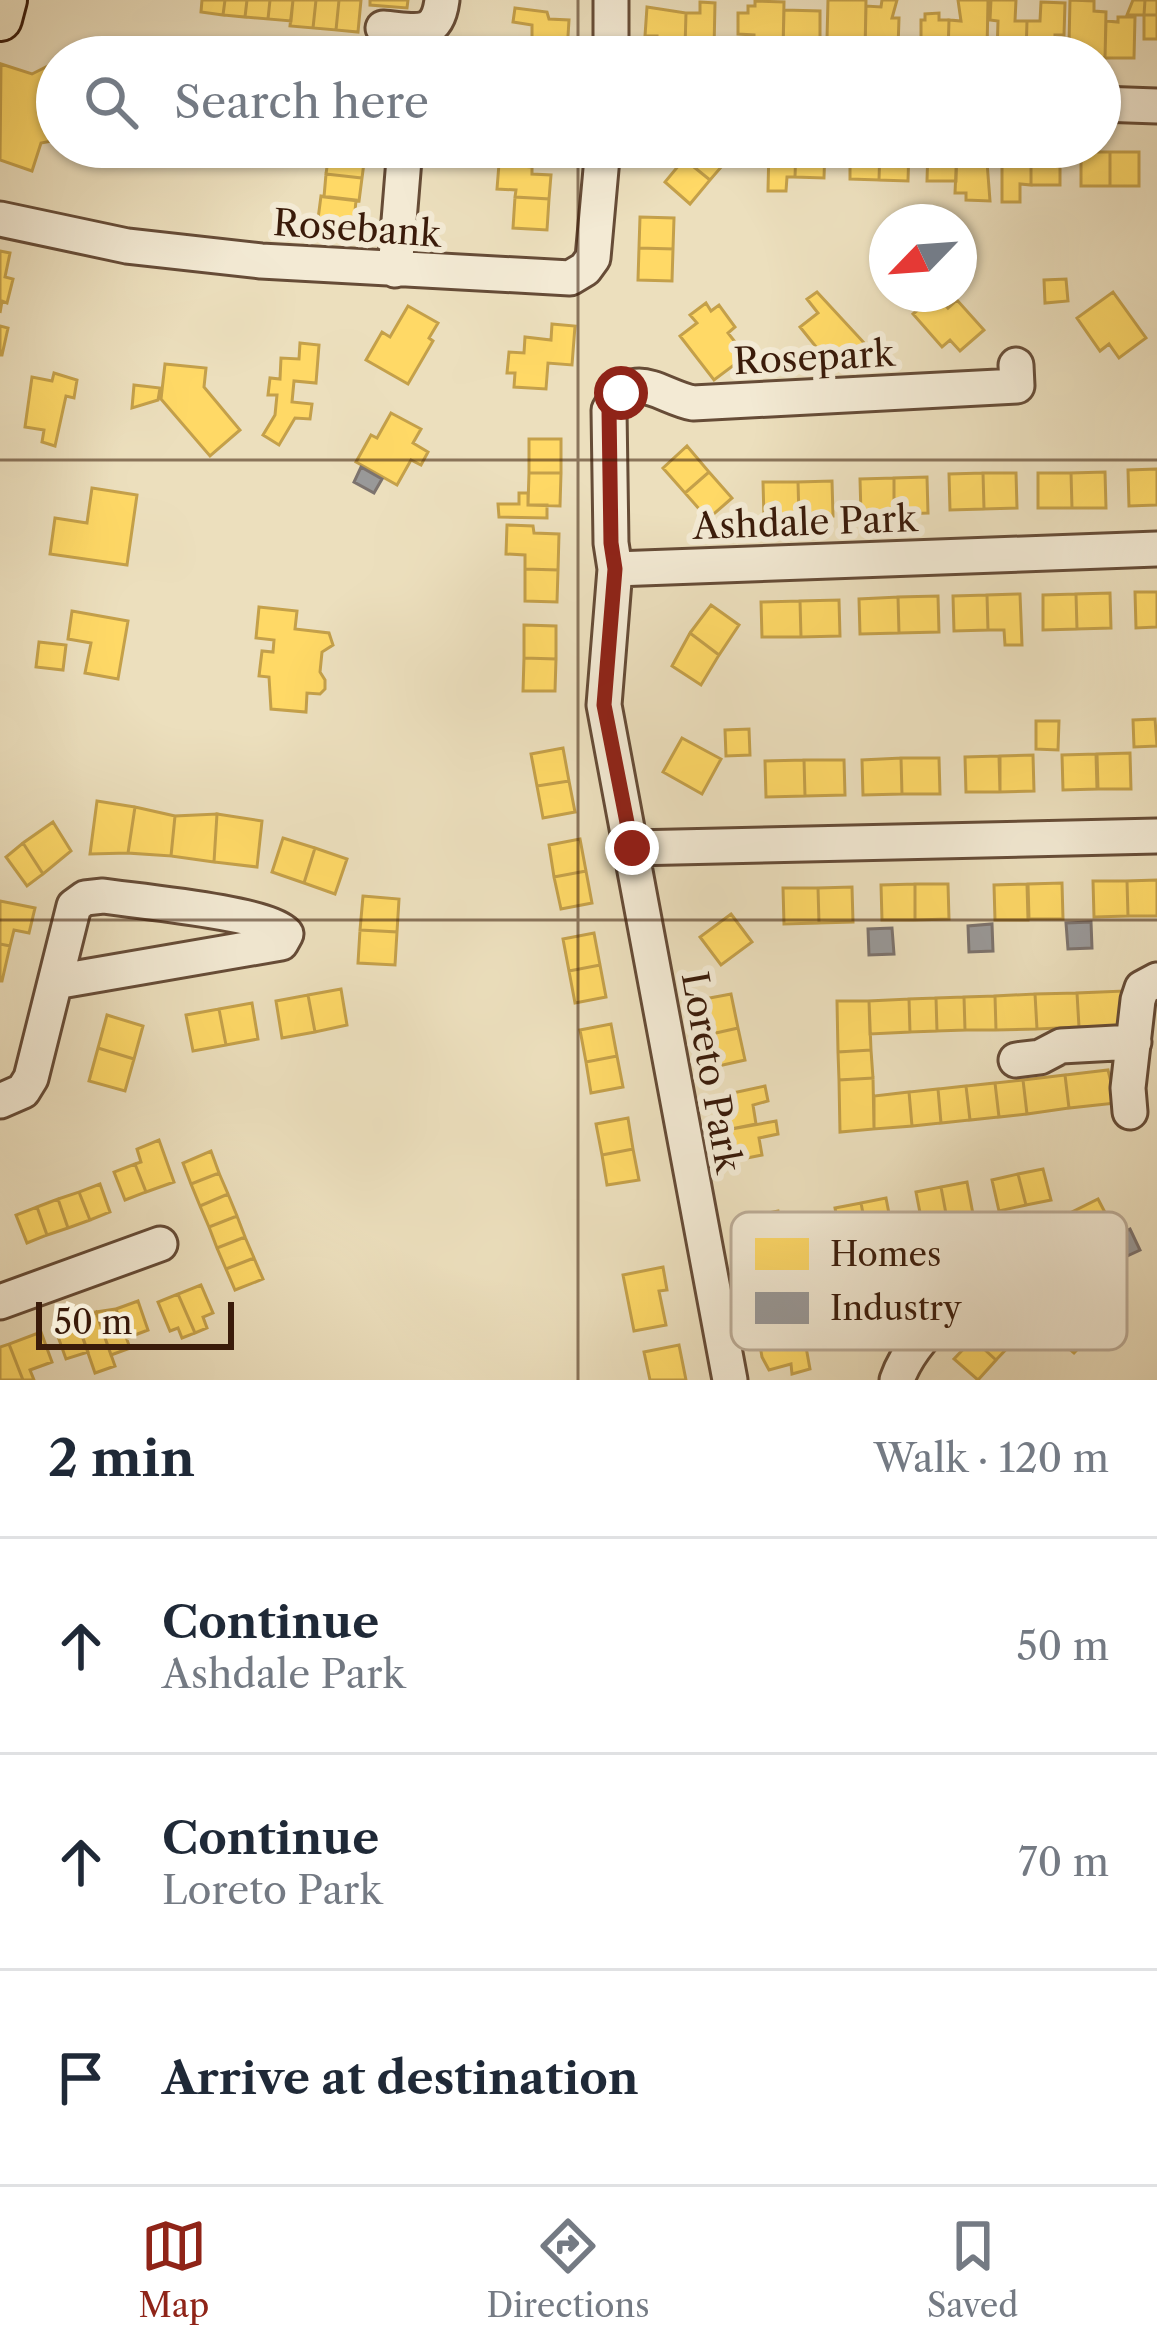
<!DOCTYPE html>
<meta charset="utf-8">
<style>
:root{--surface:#fff;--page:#f6f6f7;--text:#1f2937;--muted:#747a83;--line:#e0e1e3;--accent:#8f2418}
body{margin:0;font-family:"Libre Caslon Text",serif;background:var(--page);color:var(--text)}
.compass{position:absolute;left:869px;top:204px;width:108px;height:108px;border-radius:50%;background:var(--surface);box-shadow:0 3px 9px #0004;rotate:245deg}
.scale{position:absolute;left:36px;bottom:30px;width:198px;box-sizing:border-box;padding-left:12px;border:6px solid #3a1b0a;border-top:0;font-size:33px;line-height:42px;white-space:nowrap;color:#3a1b0a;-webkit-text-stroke:9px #f3ead4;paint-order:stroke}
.stop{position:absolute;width:36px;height:36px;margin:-27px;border:9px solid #8f2418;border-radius:50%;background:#fff}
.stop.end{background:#8f2418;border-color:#fff;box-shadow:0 3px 12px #0008}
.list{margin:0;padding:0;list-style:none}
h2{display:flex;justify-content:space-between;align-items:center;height:156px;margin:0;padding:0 48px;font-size:51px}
h2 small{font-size:39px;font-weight:400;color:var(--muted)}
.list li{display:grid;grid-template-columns:78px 1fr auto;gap:36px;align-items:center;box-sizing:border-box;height:216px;padding:0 48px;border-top:3px solid var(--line)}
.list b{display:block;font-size:45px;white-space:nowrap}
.list p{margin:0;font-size:39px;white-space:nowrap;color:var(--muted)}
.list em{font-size:39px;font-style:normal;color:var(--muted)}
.icon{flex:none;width:66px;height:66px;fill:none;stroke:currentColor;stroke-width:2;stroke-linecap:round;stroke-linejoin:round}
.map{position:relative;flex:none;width:1157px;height:1380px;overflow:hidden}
.search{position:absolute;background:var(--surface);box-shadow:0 3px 9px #0004;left:36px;right:36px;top:36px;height:132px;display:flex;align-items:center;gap:30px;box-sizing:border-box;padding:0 42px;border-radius:66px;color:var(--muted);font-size:45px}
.sheet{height:804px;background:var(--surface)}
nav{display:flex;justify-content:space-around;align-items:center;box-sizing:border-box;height:168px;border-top:3px solid var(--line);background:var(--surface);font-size:33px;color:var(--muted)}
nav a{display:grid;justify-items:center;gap:6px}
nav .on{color:var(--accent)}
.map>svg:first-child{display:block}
.homes{fill:#ffd966;stroke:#c4a04a;stroke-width:3}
.industry{fill:#999;stroke:#7c736e;stroke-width:3}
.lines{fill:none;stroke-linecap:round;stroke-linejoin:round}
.minor-casing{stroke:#664c37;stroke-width:39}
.major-casing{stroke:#3a1b0a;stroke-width:48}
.minor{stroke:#f3ead4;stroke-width:33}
.major{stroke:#ecdfbd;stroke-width:42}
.route{stroke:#8f2418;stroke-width:15}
.grid{fill:none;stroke:#3a1b0a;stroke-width:3;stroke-opacity:0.55}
.labels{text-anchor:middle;stroke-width:12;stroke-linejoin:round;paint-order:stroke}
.street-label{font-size:36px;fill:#3a1b0a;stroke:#f3ead4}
.key{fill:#f3ead4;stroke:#bcac97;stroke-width:3}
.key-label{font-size:33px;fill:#3a1b0a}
</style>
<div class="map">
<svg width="1157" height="1380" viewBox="0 0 1157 1380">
<rect width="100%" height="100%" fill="#ecdfbd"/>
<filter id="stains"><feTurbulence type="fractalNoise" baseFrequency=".00167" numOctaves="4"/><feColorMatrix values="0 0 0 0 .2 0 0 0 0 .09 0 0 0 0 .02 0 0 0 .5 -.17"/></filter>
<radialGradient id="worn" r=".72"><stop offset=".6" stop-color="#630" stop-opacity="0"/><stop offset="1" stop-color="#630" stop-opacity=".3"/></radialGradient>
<path class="homes" d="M202,0h23l-2,15 -22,-3z
M225,0h22l-2,17 -22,-2z
M247,0h23l-2,19 -23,-2z
M270,0h23l-2,21 -23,-2z
M293,0h23l-3,28 -23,-2z
M316,0h23l-3,30 -23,-2z
M339,0h22l-3,32 -22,-2z
M370,0h38l-1,8 -37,-3z
M828,0h38l-1,52h-32v-13h-6z
M882,0h15l-5,18h7l-1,30h-4v5l-29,-1 1,-46 15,1z
M958,0h30l-1,51 -9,-1v6l-30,-1 1,-35 12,1z
M991,0h25l-1,21h12l-1,34h-29l1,-34 -8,-1z
M1070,0l24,1v10l12,1 -1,46 -29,-1v-13h-7z
M1133,0h12l-1,15h-17z
M1145,0h12v15h-13z
M755,1l29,1 -1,48h-29v-15l-16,-1v-21h10v-7h7z
M700,2l15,1 -1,46 -29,-1 1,-35h14z
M1041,2l24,1 -1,32h-9v21l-29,-1 1,-34h13z
M647,7l39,6 -1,35 -28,-1v-11h-12z
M515,8l32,4 2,7 20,1 -2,32 -35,-5v-22l-19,-3z
M784,10l36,1v31h-10v9l-27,-1z
M939,13v7h10l-1,35 -27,-1v-34h4v-6z
M1144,15h13v24h-13z
M1118,17h17l-1,41h-29l1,-37 12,1z
M532,47l35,5 -1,5h-35z
M56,62l1,44 -5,12 5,4v18l-16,3 -9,28 -32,-11 1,-96 31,10z
M329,147h36v8l-36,-3z
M526,147h34l-1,9 -33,-3z
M694,147h22l13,11 -19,22 -26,-21z
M769,147h27l-1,30h-8l-1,14h-18z
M796,147h29l-1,31 -29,-1z
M850,147h30l-1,33 -29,-1z
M880,147l29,1 -1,33 -29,-1z
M928,147l29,1 -1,33h-29z
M957,148l29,1 4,52 -24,-1v-7h-11z
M1002,151h29v34l-11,-1v18h-18z
M1031,151h29v34h-29z
M329,152l36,3 -3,23 -36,-4z
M1081,152h29v34h-29z
M1110,152h29v34h-29z
M684,159l26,21 -20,24 -25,-22z
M499,164l33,3v7l19,1 -2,24 -34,-2 1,-7 -19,-1z
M326,174l36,4 -3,23 -35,-4z
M321,196l35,4 -2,23 -36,-4z
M515,197l34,2 -2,31 -34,-2z
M640,217l34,1 -1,31 -34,-1z
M639,248l34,1 -1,32 -34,-1z
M0,251l10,2 -5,24 8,2 -6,24 -5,-2 -2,12z
M1066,279l2,22 -23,2 -1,-23z
M817,292l50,54 -25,20 -11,-13 -6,5 -25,-31 18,-14 -11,-14z
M1113,292l33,46 -27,20 -10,-14 -9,7 -23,-33z
M936,294l12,14 9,-8 27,30 -24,21 -10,-11 -8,7 -29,-33z
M706,303l5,8 8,-6 16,22 -7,6 18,23 -32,24 -34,-44 17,-13 -7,-8z
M408,306l30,17 -9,15 4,3 -25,43 -42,-24 16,-28 8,5z
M552,324l23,2 -3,39 -24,-2 -2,26 -32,-2 1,-14h-8l2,-21 15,1 1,-16 26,3z
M0,326l8,2 -6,27h-2z
M300,343l19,2 -3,38 -22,-2 -2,21 20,2 -2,15 -15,-1 -16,27 -16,-10 12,-20 2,-20h-9l2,-17 10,1 1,-21 18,1z
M165,364l41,4 -2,19 36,43 -30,26 -49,-57z
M54,373l23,7 -3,18 -8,-2 -11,50 -13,-4 2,-12 -19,-3 7,-50 20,4z
M134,385l26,3 -2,12 -26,8z
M391,413l30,16 -8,14 15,9 -7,13 -10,-5 -14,25 -41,-23 15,-27 6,3z
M529,439h32v34h-32z
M687,446l22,26 -24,21 -22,-25z
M1157,469v36l-28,1 -1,-36z
M709,472l23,26 -24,21 -23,-26z
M1105,472l1,36h-34l-1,-35z
M529,473h32l-1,33 -32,-1z
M983,473h33l1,35 -33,1z
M983,473l1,36 -34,1 -1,-36z
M1038,473h33l1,35h-34z
M927,477l1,36 -34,1v-36z
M894,478v36h-33l-1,-35z
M832,481l1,35 -34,1 -1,-35z
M763,482h35l1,35 -35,1z
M92,488l45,7 -10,70 -77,-11 5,-36 32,5z
M519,493h9v12h19v13l-48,-1 -1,-13h21z
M507,525l26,1 1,7 25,1 -1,36 -33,-1v-14l-19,-1z
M525,569l33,1 -1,32 -32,-1z
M1135,592h22v35l-21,1z
M1110,593l1,35 -34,1 -1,-35z
M1020,594l2,51h-17l-1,-15h-16l-1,-35z
M1076,594l1,35 -34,1v-35z
M987,595l1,35 -34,1 -1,-35z
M938,596l1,36 -40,1 -1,-36z
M898,597l1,36 -39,1 -1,-35z
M839,600l1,36 -39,1 -1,-36z
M800,601l1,36h-39l-1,-35z
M711,605l28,20 -20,30 -29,-22z
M259,607l38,4 -2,18 34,4 4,12 -11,7 -2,20 5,8v9l-5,5 -13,-1 -1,19 -35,-3 -2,-32 -10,-1 3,-25 11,1 1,-12 -18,-2z
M72,611l56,10 -10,58 -33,-6 6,-30 -23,-4z
M524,625l32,1v33l-32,-1z
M690,633l29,22 -18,30 -29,-19z
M39,642l27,3 -3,25 -27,-3z
M524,658l32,1 -1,32h-32z
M1155,719l2,27 -23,1 -1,-27z
M1036,721h23l-1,29 -22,-1z
M749,729l1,26 -24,1 -1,-26z
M682,738l39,21 -19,35 -39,-22z
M563,748l6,33 -32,5 -6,-32z
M1130,753l1,36h-33l-1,-35z
M1096,754l1,35 -34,1 -1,-35z
M1033,755l1,36 -34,1v-36z
M999,756l1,36h-34l-1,-35z
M901,758l1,36 -39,1 -1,-35z
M901,758h38l1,36h-38z
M804,760l1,36 -39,1 -1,-36z
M804,760h40l1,35 -40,1z
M569,781l6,31 -32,6 -6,-32z
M97,801l38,6 -7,46 -38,1z
M135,807l40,9 -4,40 -43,-3z
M217,814l-3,48 -43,-6 4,-40z
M217,814l45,7 -5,46 -43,-5z
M53,822l18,29 -28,23 -20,-31z
M283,838l32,10 -11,35 -32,-11z
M580,839l6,32 -32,6 -5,-32z
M23,843l20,31 -16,12 -21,-29z
M315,848l32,11 -12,35 -31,-11z
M586,871l6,32 -31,6 -7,-32z
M1157,880v36h-29l-1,-35z
M1093,881h34l1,35 -34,1z
M1062,883l1,36h-34l-1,-35z
M915,884h33l1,35 -34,1z
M915,884v36h-33l-1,-35z
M1027,884l1,36h-33l-1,-35z
M852,887l1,35 -34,1 -1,-35z
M783,888h35l1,35 -35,1z
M363,896l36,3 -2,33 -37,-2z
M0,901l35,7 -6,25 -15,-3 -4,16 -10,-2z
M731,914l21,28 -31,23 -21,-28z
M360,930l37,2 -2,33 -37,-2z
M594,933l6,32 -31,6 -6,-32z
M0,944l10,2 -8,35h-2z
M600,965l6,32 -31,6 -6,-32z
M341,989l6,36 -32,7 -7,-37z
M1124,991l-2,35 -43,1 -2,-34z
M1077,993l2,34 -42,2 -2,-35z
M731,994l7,34 -31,7 -8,-35z
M1035,994l2,35 -41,1 -1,-34z
M308,995l7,37 -33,6 -6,-37z
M995,996l1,34h-31l-1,-33z
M964,997l1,33 -28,1 -1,-33z
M936,998l1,33 -27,1 -1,-33z
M909,999l1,33 -40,2 -1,-33z
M837,1001h32l2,49 -33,2z
M252,1003l6,36 -32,6 -7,-36z
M219,1009l7,36 -33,6 -7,-36z
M107,1015l36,11 -9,33 -36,-11z
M611,1024l6,32 -31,6 -6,-32z
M738,1028l7,32 -31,7 -7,-32z
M98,1048l36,11 -9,32 -36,-10z
M871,1050l2,28 -34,2 -1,-28z
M617,1056l6,31 -32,6 -5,-31z
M1108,1070l8,33 -47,5 -4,-33z
M1065,1075l4,33 -42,6 -4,-34z
M873,1078l1,51 -34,3 -1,-52z
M1023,1080l4,34 -28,3 -4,-34z
M995,1083l4,34 -29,3 -4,-34z
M765,1086l3,15 -15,4 3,19 -30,6 -7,-34z
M966,1086l4,34 -29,3 -3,-34z
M938,1089l3,34 -29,3 -3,-34z
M909,1092l3,34 -38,3v-33z
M628,1118l5,31 -31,6 -6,-31z
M776,1121l2,13 -19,4 3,17 -30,6 -6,-31z
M159,1140l15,42 -28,10 -11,-28 6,-2 -4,-13z
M633,1149l6,31 -32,5 -5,-30z
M211,1151l8,22 -28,11 -8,-21z
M135,1164l11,28 -21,8 -11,-28z
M1043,1169l8,31 -25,5 -8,-31z
M219,1173l9,21 -28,12 -9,-22z
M1018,1174l8,31 -27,6 -7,-31z
M967,1182l6,32 -26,5 -6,-32z
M100,1184l10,28 -20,8 -11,-28z
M941,1187l6,32 -25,4 -6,-31z
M79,1192l11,28 -22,8 -10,-29z
M228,1194l9,22 -28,11 -9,-21z
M886,1198l6,31 -25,5 -6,-31z
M58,1199l10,29 -21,7 -10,-28z
M1098,1199l12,23 -29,14 -11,-23z
M861,1203l6,31 -26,5 -6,-31z
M37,1207l10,28 -20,8 -11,-28z
M778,1211l6,27 -40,8 -6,-27z
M237,1216l8,21 -28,11 -8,-21z
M245,1237l9,21 -28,11 -9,-21z
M254,1258l9,21 -28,11 -9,-21z
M663,1267l4,23 -8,1 7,34 -32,6 -11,-56z
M201,1285l12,28 -10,4 4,11 -12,5 -17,-39z
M178,1294l17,39 -13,5 -4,-10 -8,3 -12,-29z
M138,1301l10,29 -21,8 -11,-29z
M116,1309l14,39 -19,7 -15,-43z
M96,1312l19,54 -20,7 -17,-49z
M1067,1313l25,21 -18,19 -24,-21z
M990,1320l24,21 -18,19 -23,-21z
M78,1324l10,28 -22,7 -10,-28z
M802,1325l8,44 -18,5 -1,-10 -22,6 -7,-13 -4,-23z
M41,1332l11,30 -22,8 4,10h-11l-14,-36z
M973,1339l23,21 -18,20 -24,-21z
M9,1344l14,36h-23v-33z
M679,1345l7,35h-36l-6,-28z"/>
<path class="industry" d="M361,467l21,12 -8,14 -20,-11z
M1091,922l1,26 -24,1 -2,-26z
M992,924l1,27 -24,1 -1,-26z
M892,928l2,26 -25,1 -1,-26z
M1130,1229l10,21 -43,20 -5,-11 29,-14 -4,-9z"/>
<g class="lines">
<defs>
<path id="minor" d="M383,28c31,2 54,12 59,-28
M611,57v-57
M1100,104l57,2
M0,219l127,27 134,15 309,17 15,-9 8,-11 10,-111
M395,270l10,-123
M1016,365l1,21 -324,17c-34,-7 -60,-38 -84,7l2,133 4,26 542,-20
M615,569l-11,136 126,675
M632,848l525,-12
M1016,1060l24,-3 21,-11 73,-4
M0,1101l23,-10 8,-13 43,-172 11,-8 18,-2c34,5 166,17 183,38l-5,9 -226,39
M1130,1112l-2,-24 10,-88 4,-12 15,-8
M0,1302l160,-58
M934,1324l-4,-36 3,-8 72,-10
M897,1380c18,-53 97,-115 153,-112"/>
<path id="major" d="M0,19l5,-19"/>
</defs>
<use href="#minor" class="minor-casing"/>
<use href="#major" class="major-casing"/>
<use href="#minor" class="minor"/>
<use href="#major" class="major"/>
</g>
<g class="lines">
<path class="route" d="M621,393l-12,17 2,133 4,26 -11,136 28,143"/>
</g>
<path class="grid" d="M578,0v57M578,147v1233M0,460h1157M0,920h1157"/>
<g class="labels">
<g class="street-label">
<text transform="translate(357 228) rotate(4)" y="13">Rosebank</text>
<text transform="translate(814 357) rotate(-3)" y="13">Rosepark</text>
<text transform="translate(805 522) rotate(-2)" y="13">Ashdale Park</text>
<text transform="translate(712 1072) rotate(80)" y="13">Loreto Park</text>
</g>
</g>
<rect x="731" y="1212" width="396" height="138" rx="18" class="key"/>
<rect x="755" y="1238" width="54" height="32" fill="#ffd966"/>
<rect x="755" y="1292" width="54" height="32" fill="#999"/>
<g class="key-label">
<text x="830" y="1266">Homes</text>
<text x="830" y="1320">Industry</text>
</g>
<rect width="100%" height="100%" filter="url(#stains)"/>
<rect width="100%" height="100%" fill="url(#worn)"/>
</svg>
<svg class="compass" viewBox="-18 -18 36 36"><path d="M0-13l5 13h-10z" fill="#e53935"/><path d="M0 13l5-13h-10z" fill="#747a83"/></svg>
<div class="scale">50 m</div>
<div class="stop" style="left:621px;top:393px"></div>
<div class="stop end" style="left:632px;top:848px"></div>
<div class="search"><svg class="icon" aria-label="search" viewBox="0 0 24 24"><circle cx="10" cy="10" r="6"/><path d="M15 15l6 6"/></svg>Search here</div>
</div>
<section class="sheet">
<h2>2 min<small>Walk · 120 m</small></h2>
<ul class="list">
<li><svg class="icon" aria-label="ahead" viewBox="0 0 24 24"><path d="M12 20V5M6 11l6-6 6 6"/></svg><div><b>Continue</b><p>Ashdale Park</p></div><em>50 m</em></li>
<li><svg class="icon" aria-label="ahead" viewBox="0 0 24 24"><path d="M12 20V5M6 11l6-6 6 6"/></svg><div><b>Continue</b><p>Loreto Park</p></div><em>70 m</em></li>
<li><svg class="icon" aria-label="arrive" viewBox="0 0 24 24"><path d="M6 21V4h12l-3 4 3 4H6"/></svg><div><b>Arrive at destination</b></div></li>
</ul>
</section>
<nav>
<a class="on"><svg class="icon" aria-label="map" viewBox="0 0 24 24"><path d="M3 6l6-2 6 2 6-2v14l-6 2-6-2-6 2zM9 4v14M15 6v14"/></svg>Map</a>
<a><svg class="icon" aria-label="directions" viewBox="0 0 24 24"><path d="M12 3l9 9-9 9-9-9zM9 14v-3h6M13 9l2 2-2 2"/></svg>Directions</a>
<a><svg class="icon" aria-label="saved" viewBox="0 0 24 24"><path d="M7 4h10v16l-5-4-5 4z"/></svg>Saved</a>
</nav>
